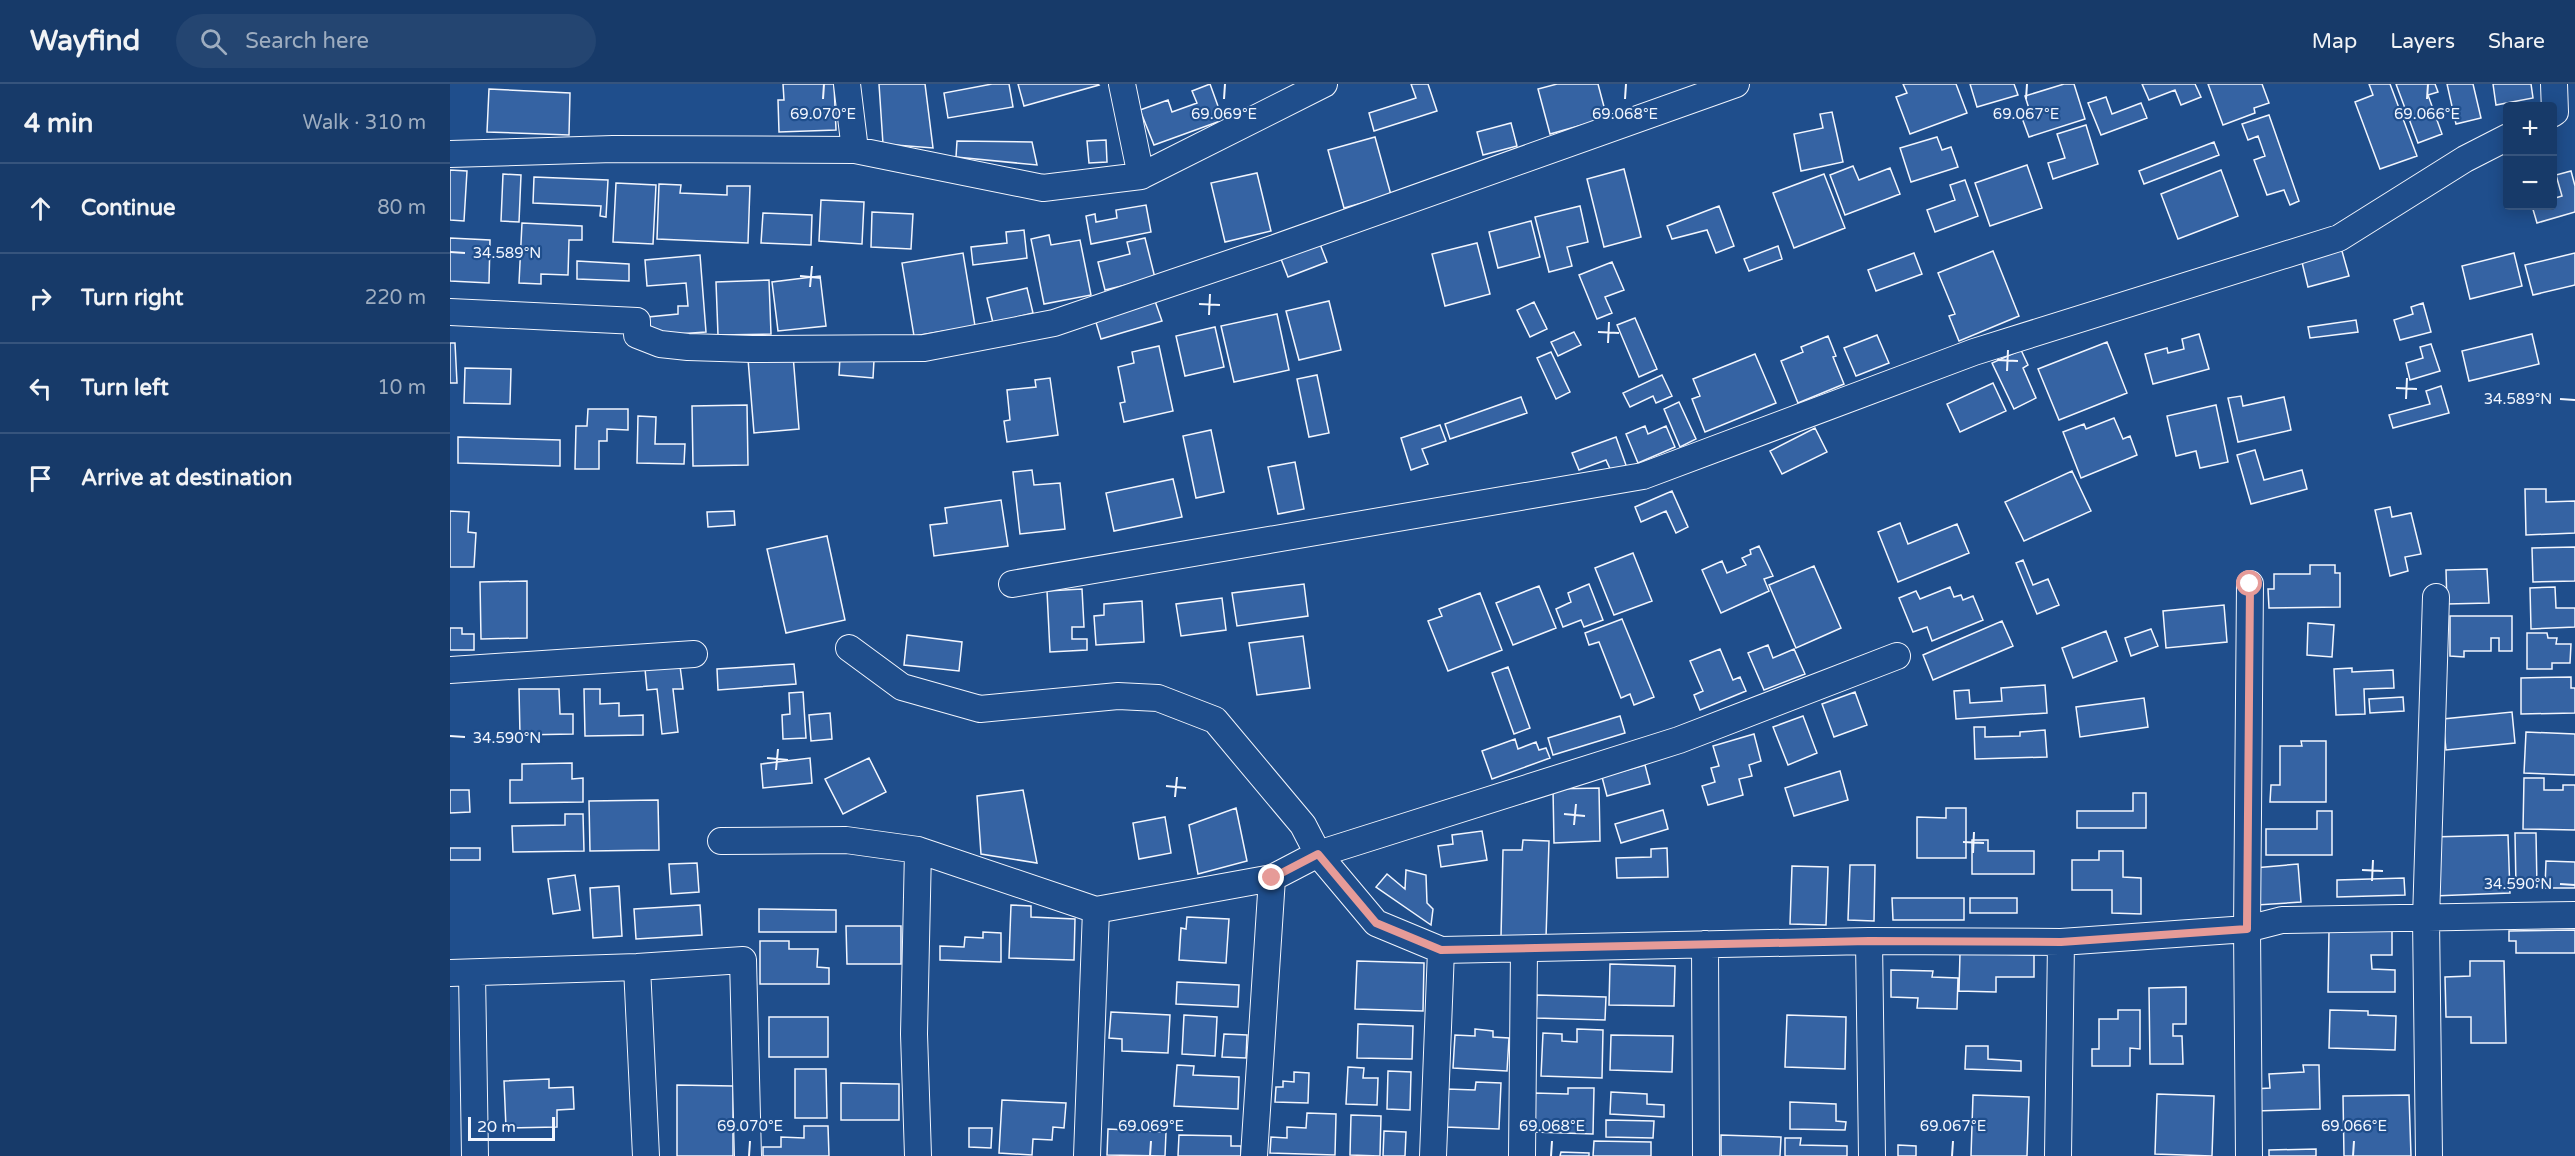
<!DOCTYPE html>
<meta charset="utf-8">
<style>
:root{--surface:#173a69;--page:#244571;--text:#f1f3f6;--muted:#9eadc0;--line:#36547d}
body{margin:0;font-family:"Varela Round",sans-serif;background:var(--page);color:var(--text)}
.controls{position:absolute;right:18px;top:18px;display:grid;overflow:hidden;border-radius:6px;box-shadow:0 3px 15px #0003}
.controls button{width:54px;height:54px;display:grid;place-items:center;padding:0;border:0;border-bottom:2px solid var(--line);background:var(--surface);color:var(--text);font:30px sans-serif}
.scale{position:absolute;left:18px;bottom:15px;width:87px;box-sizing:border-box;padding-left:6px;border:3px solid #f2f6ff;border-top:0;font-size:16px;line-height:21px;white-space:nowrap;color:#f2f6ff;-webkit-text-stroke:4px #1f4e8c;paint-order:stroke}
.stop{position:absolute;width:18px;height:18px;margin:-14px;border:4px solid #e69b98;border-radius:50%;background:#fff}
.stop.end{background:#e69b98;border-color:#fff;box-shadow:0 2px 6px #0008}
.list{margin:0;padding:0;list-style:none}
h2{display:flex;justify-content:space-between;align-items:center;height:78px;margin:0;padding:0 24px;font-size:26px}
h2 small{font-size:20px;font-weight:400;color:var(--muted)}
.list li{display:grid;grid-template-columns:39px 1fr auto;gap:18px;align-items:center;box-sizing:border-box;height:90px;padding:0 24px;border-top:2px solid var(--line)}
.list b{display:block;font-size:22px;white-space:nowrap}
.list em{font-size:20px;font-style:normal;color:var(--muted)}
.icon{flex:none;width:33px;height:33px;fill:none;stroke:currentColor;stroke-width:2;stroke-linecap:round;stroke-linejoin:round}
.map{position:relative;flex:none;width:2125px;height:1072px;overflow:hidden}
header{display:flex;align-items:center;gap:36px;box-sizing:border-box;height:84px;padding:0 30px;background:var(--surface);border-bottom:2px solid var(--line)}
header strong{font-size:28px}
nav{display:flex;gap:33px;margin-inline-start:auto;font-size:21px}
.search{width:420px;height:54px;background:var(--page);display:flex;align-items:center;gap:15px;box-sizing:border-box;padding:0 21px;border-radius:33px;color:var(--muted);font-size:22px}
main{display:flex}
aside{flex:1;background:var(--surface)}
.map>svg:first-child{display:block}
.building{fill:#3563a3;stroke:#f2f6ff;stroke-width:1.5}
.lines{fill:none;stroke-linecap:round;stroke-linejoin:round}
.minor-casing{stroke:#f2f6ff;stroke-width:28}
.minor{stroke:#1f4e8c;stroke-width:26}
.route{stroke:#e69b98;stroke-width:8}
.ticks{fill:none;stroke:#f2f6ff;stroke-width:2}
.ticks-label{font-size:15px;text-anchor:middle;fill:#f2f6ff;stroke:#1f4e8c;stroke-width:4.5;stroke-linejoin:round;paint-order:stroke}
</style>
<header>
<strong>Wayfind</strong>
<div class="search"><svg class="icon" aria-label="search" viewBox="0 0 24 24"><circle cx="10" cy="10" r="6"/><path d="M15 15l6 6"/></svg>Search here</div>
<nav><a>Map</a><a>Layers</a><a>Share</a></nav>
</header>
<main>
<aside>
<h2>4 min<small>Walk · 310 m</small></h2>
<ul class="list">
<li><svg class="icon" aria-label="ahead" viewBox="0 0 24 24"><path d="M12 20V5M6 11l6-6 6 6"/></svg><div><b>Continue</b></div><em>80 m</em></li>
<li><svg class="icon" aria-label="right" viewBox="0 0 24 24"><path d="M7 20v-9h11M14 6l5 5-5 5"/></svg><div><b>Turn right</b></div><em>220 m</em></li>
<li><svg class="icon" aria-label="left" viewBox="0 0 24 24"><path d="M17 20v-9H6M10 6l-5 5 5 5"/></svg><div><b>Turn left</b></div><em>10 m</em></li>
<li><svg class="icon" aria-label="arrive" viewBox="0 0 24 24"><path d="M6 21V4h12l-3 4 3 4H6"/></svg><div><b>Arrive at destination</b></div></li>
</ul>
</aside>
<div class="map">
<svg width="2125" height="1072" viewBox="0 0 2125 1072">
<rect width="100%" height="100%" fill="#1f4e8c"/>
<path class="building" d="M333,0h51l2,46 -57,2 -1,-32h6z
M429,0h46l8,64 -50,-4z
M542,0h17l4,23 -65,11 -4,-25z
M568,0h80l1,1 -75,21z
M760,0l13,36 -69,25 -14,-35 28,-10 4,12 25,-9 -5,-12z
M961,0h17l9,27 -63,20 -5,-18 47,-15z
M1107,0h41l9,34 -57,16 -12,-45z
M1453,0h53l11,29 -57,21 -14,-37 11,-4z
M1520,0h44l4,11 -41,12z
M1614,0h10l11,35 -56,18 -7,-19 9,-3 -6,-19z
M1692,0h53l6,13 -20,8 -6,-15 -26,10z
M1758,0h54l7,19 -15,5 1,5 -32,12z
M1919,0h21l27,72 -37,13 -25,-67 18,-7z
M1946,0h39l3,8 -10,3 14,39 -24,9z
M1997,0h26l8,34 -25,6z
M2043,0h38l2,14 -37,7z
M39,5l81,4 -1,42 -82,-3z
M1656,13l6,17 29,-11 6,15 -46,17 -13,-32z
M1382,28l11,50 -42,9 -7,-37 29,-6 -3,-14z
M1819,31l30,86 -9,4 -6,-15 -17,5 -13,-35 11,-4 -7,-20 -10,4 -6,-16z
M1061,39l6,23 -34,9 -6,-23z
M1636,41l12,39 -45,15 -5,-16 17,-5 -8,-24z
M925,53l16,58 -47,13 -16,-58z
M1487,53l5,13 9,-3 7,20 -47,15 -11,-34z
M656,56l1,22 -18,1 -2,-22z
M507,57l75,1 5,23 -81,-8z
M1764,58l5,13 -75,29 -5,-13z
M1577,81l15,43 -52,18 -15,-43z
M1403,82l6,14 31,-12 10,26 -55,21 -15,-40z
M1174,85l17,68 -37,10 -17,-68z
M0,86l17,1 -3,50 -14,-1z
M1771,86l17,46 -60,23 -17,-45z
M2121,87l4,15v26l-38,11 -5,-17h20v-7l10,-3 -6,-21z
M807,89l14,58 -46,11 -14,-59z
M53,90l18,1 -2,47 -18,-1z
M1374,90l21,54 -51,20 -21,-55z
M84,93l74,3 -2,37 -6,-1 1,-10 -68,-3z
M1515,96l13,36 -43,16 -8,-22 28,-10 -5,-15z
M166,99l40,2 -3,59 -40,-2z
M209,100l22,1 -1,8 47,2v-9h23l-2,57 -91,-4z
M371,116l43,2 -2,42 -43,-3z
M696,121l5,27 -60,12 -5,-28 9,-2 1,8 21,-4 -1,-8z
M1130,122l8,36 -21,5 5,19 -23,6 -14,-55z
M1269,122l15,40 -18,7 -9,-23 -35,9 -5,-13z
M422,128l41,2 -2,35 -40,-2z
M313,129l49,2 -1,30 -50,-2z
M1081,137l9,36 -42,11 -9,-36z
M72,139l60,3v14h-13l-1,35 -27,-1v10l-22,-1z
M574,146l3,28 -54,7 -2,-18 36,-4 -1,-11z
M599,151l2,10 29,-5 11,55 -47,9 -13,-65z
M0,154l40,2 -1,43 -39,-2z
M695,154l10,40 -50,12 -7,-28 32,-8 -3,-12z
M1027,159l13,51 -45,12 -13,-52z
M870,160l7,18 -39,15 -7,-18z
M1890,160l9,32 -41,11 -8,-33z
M1328,162l4,13 -33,12 -5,-12z
M1543,167l26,65 -60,25 -10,-25 6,-2 -17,-41z
M513,169l12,73 -61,10 -12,-73z
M1464,169l8,21 -46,17 -8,-21z
M2064,169l8,33 -52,13 -8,-33z
M2125,169v32l-42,10 -8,-30z
M250,171l6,77 -57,4 -1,-19 30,-3v-8h10l-2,-23 -39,3 -2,-26z
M127,177l52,3v17l-52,-2z
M1162,178l12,28 -19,7 7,16 -15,6 -18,-44z
M370,192l6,50 -48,5 -6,-49z
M319,196l2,54 -53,1 -2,-53z
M577,204l6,25 -40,10 -6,-25z
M705,217l7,20 -61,18 -6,-20z
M879,217l12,49 -42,10 -13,-49z
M1084,218l13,27 -17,8 -13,-27z
M1973,219l8,29 -31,8 -6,-20 19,-6 -2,-7z
M827,230l12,56 -55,12 -13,-56z
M1185,234l22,51 -18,8 -22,-52z
M1906,236l2,12 -48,6 -2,-11z
M765,243l9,40 -39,9 -9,-40z
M1124,248l7,13 -23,11 -7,-14z
M1749,250l10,35 -56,15 -8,-30 22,-6 1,5 16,-4 -2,-10z
M2082,250l7,30 -70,17 -7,-30z
M1427,251l12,28 -33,13 -12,-28z
M1378,252l8,20 -3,1 11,27 -46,19 -17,-42 22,-9 -2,-5z
M1657,258l20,51 -68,27 -21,-51z
M0,259h5l2,40h-7z
M1981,260l9,27 -30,9 -4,-17 17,-5 -3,-11z
M709,262l14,65 -49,11 -4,-19 5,-1 -7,-35 16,-4 -2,-11z
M1571,266l7,15 -5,3 13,30 -22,11 -22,-46z
M1101,268l19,40 -14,7 -19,-41z
M1305,270l21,49 -71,29 -13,-33 8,-3 -7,-17z
M343,271l6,74 -45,4 -6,-74z
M390,273l34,3 -1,18 -34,-3z
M15,284l46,1 -1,35 -46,-1z
M867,291l12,58 -20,4 -12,-58z
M1212,291l10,21 -16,7 -3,-7 -23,11 -7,-14z
M600,294l8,57 -51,7 -3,-21 6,-1 -3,-30 29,-3 -1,-7z
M1543,299l13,28 -46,21 -13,-28z
M1991,302l8,27 -56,15 -4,-13 41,-11 -4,-13z
M1791,312l2,10 41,-9 7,33 -53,12 -10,-44z
M1071,313l6,16 -77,26 -5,-15z
M1229,318l17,37 -16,8 -16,-38z
M297,321l1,60 -55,1 -1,-60z
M1766,321l12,57 -28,6 -4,-17 -20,5 -9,-40z
M138,325h40v21l-21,-1v12h-8v28h-24l1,-43h11z
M188,332l18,1 -1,27h30l-1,20 -47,-1z
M1664,334l9,21 7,-3 7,19 -56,23 -18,-46 21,-8 2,5z
M990,341l6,16 -24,8 6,15 -17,6 -10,-32z
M1195,342l3,8 18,-8 9,21 -37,16 -12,-29z
M1365,344l12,24 -45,22 -12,-23z
M761,346l13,62 -28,6 -13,-62z
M8,353l102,3v26l-102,-3z
M1166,353l11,31 -15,5 -6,-13 -27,10 -7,-17z
M1805,366l9,30 38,-10 5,19 -56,15 -14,-49z
M845,378l9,47 -26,5 -10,-47z
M582,386l2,15 26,-2 5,46 -45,5 -7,-62z
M1622,387l19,40 -67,30 -19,-39z
M723,395l9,38 -68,14 -8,-38z
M2075,405h21v13l29,-1v32l-49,2z
M1222,407l16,36 -12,6 -10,-22 -25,11 -6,-15z
M551,416l7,46 -74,10 -4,-31 17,-2 -2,-15z
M1940,423l2,10 19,-4 10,41 -16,3 3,14 -18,5 -15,-66z
M0,427l19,1 -1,20 8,1 -2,34h-24z
M284,427l1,14 -27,2 -1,-15z
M1450,439l8,21 49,-20 12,29 -71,29 -20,-50z
M377,452l18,84 -59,13 -19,-84z
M1309,462l14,30 -9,3 5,12 -48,22 -19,-43 20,-9 5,12 19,-8 -4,-7 9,-4 -1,-4z
M2125,463v34l-42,1 -1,-34z
M1183,469l19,48 -38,14 -19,-47z
M1573,476l10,25 15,-6 11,26 -22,9 -21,-51z
M1860,481h25v8h5v34l-71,1 -1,-19h6v-15h36z
M1364,482l27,62 -45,20 -27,-63z
M2037,485l2,34 -42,1 -1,-34z
M77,497v57l-46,1 -1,-57z
M854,500l4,32 -71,10 -5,-33z
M1139,500l14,36 -19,7 -3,-7 -18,7 -7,-18 15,-7 -3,-9z
M1089,502l17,42 -43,17 -17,-42z
M1500,503l4,10 7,-2 2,5 10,-4 10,24 -51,21 -5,-14 -14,5 -14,-34 17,-7 4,8z
M2105,503l1,21h19v19l-44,2 -1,-41z
M632,505l2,38h-12v12h15v11l-37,2 -3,-61z
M1030,509l22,57 -54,21 -20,-50 14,-5 -3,-7z
M772,514l4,32 -45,6 -5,-32z
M692,517l2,41 -48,3 -2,-29 10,-1v-11z
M1774,521l3,37 -61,6 -3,-37z
M2000,532h62v35h-13v-13h-8v13h-27v6l-14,-1z
M1172,535l32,78 -20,8 -4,-11 -9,4 -22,-56 -10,3 -4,-12z
M1552,537l11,25 -80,34 -10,-25z
M1858,539l26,2 -2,32 -25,-2z
M0,544h12v6h12v16h-24z
M1701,545l7,17 -27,10 -6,-18z
M1656,547l11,30 -44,17 -11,-30z
M2077,549h20l1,5h9l-1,6h15l-1,19h-18v6h-25z
M457,551l55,7 -3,29 -55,-6z
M853,552l7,52 -53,7 -8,-52z
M1318,561l5,13 21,-9 11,25 -41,16 -16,-37z
M1270,565l13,31 7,-3 6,14 -46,19 -6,-15 9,-4 -13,-30z
M344,580l2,20 -78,6 -1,-21z
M230,582l3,23h-10l5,43 -16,2 -5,-45 -10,1 -2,-21z
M1058,583l22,61 -16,6 -22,-61z
M1902,584v4l41,-2 1,18 -30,1 1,25 -29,1 -2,-46z
M2121,593v11h4v25l-54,1v-36z
M1595,601l2,28 -91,6 -2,-28 15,-1 1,13 32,-2 -1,-13z
M69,605h40l1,25h13v20l-53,1z
M134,605h16v15l19,-1v13l24,-1v20l-58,1z
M353,608l3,46 -23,1 -1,-24 8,-1 -1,-21z
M1405,608l12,33 -33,12 -12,-33z
M1953,613l1,14 -34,2 -1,-14z
M1694,614l4,29 -68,10 -4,-30z
M2062,628l3,31 -69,7 -3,-31z
M380,629l2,26 -21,2 -2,-26z
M1170,632l5,17 -72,22 -5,-17z
M1353,632l14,37 -29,12 -15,-38z
M1524,643h11v10l35,-1v-4l25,-2 2,27 -72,2z
M2076,648l49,2v41l-51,-2z
M1304,650l7,27 -12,4 3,11 -13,3 4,16 -35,10 -6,-19 13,-4 -4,-14 8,-2 -6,-20z
M1065,655l3,10 18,-7 3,8 7,-2 4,10 -58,21 -10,-28z
M1851,657h25v61h-56l1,-17h9v-39h22z
M360,674l2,25 -49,5 -2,-24z
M419,674l17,34 -43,22 -18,-35z
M122,679v16l11,-1v24l-73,1v-23h12v-16z
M1195,681l5,19 -43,12 -5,-19z
M1390,687l8,29 -54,16 -9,-28z
M2074,694h20v12h19v-5h12v45l-52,-1z
M1149,704l1,53 -46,2 -1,-54z
M0,706h19l1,22 -20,1z
M573,706l14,73 -56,-9 -4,-58z
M1683,709h13v35h-69v-17h56z
M208,716l1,50 -69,1 -1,-50z
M786,724l11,53 -49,13 -9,-49z
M1496,724h20v50h-49v-41l29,1z
M1213,726l5,19 -47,14 -6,-19z
M1867,727h15v44h-66v-26h51z
M115,730h18l1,37 -71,1 -1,-26 53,-1z
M715,733l6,36 -32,6 -6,-36z
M1032,747l5,29 -46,7 -3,-21 15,-2 -1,-9z
M2065,749h21l1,54h-21z
M2058,751l2,58 -77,3 -2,-59z
M1073,756l26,1 -3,97 -45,-1 2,-87h19z
M1522,756h16v11h46v23h-62z
M0,764h30v12h-30z
M1217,764l1,29 -51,1 -1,-20 35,-1v-8z
M1649,767h24v26l18,1v36l-29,-1v-23h-40v-30h27z
M2096,777l29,1v26h-30z
M247,779l2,29 -28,2 -2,-30z
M1848,780l3,38 -44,3 -3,-37z
M1400,781h25l-1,56 -26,-1z
M1342,782l36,1 -2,58 -36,-1z
M956,786l20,5 1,28 6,6 -2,16 -55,-38 11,-13 18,15z
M125,791l5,35 -27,4 -5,-35z
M1954,794l1,17 -68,2v-17z
M169,802l3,50 -29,2 -3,-50z
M1442,814h72v22h-71z
M1520,814h47v15h-47z
M250,821l2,30 -66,4 -2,-30z
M561,821l20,1v11l44,2 -1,41 -65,-2z
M309,825l77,1v22h-77z
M737,833l42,2 -3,44 -47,-3 2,-32 5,1z
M396,842h55v38h-54z
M2125,846v23h-59v-12h-7v-10z
M1879,847h63v24h-21l1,14 23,1v22h-67z
M533,848l18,1v29l-61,-2v-14l24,1 1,-10 18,1z
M310,857h29v8h29l-1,18 12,1v16h-69z
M1510,869l74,2v22h-38v15l-37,-1z
M907,877l67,2 -1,48 -68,-2z
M2020,877h34l2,82h-35v-26h-25l-1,-40 25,-1z
M1160,880l65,2 -1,40 -65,-1z
M1441,886l42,1 -1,6 26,1 -1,31 -40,-1 1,-10 -27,-1z
M727,898l62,3 -1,22 -62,-3z
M1736,903v37h-13v12h9l1,28h-33l-1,-76z
M1087,911l69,2 -1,23 -69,-2z
M1668,926h22v39l-10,-1v18h-38v-17h7v-30h19z
M1880,926l38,1v4l28,1 -1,34 -66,-2z
M661,928l59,3 -2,38 -46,-2v-12l-13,-1z
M734,931l33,2 -2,39 -33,-2z
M1337,931l59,2 -1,52 -60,-2z
M319,933h59v40h-59z
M908,940l55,2 -1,33 -55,-1z
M1025,945l18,2v6l16,1 -2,33 -54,-3 2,-33 20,1z
M1127,945l26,1 -1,48 -61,-2 2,-43 19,1v7l15,1z
M774,950l23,1 -1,23 -24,-1z
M1161,951l62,1 -1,36 -62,-2z
M1516,962h22v13l33,2v10l-56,-2z
M727,981l17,1 -1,9 46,2 -1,32 -64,-3z
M1853,981h16l1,44 -65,2 -1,-22 16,-1 -1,-14 35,-2z
M898,983l16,1 -1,10h15l-1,27 -31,-1z
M345,985h31l1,49h-32z
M938,987l23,1 -1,38 -23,-1z
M844,988l15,1 -1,30 -33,-1 1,-15h7v-6l11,1z
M99,995v9l24,-1 1,22 -17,1v17l-51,1 -2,-47z
M1026,998l25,1 -2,46 -54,-2 2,-38 28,1z
M391,999l58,1v36h-58z
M227,1001l56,1v70h-56z
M1118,1004h26l-1,46 -59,-2 1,-39 33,1z
M1161,1008l36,2v10l17,1v12l-54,-3z
M1707,1010l57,2 -2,60 -57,-2z
M1523,1011l56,2 -2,59h-56z
M1959,1011l2,61h-67l-1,-60z
M552,1016l64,3 -2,25 -11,-1 -1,13 -19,-1 -1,16 -33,-2z
M1340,1018l46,2v17l10,1 -1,8 -55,-1z
M857,1029l29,1 -1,41 -65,-2 1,-16 16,1v-11l19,1z
M901,1031l30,1 -1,40 -30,-1z
M1156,1036l48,1 -1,17 -47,-1z
M354,1042h24l1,30h-66v-9h18v-10l23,1z
M519,1044h23l-1,20 -22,-1z
M658,1045l58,3 -1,24 -58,-1z
M934,1047l22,1 -1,24h-22z
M729,1051l52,1v10h10v10h-63z
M1271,1051l60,2 -1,19h-59z
M1335,1054h16l-1,7 47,1v10h-62z
M1144,1057l57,1v14h-58z
M1448,1061l18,1v10h-18z
M1866,1065v7h-47v-6z
M1111,1068l28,1v3h-29z"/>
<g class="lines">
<defs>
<path id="minor" d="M397,0l8,66
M672,0l19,92
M2102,30l3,-2 -1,-28
M0,70l163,-5 242,1 188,38 98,-12 183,-92
M0,228l187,9v14l23,9 28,3 64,2 172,-1 130,-25 218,-74 464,-165
M562,500l631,-108 331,-124 365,-114 126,-79 43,-22
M399,564l53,39 78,22 138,-13 40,2 57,22 88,105 15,29 58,69 65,27 428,-9
M0,586l244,-16
M271,757l125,-1 72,10 178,60 176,-32 46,-24 361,-114 218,-84
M1255,860l1,212
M187,883l9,189
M0,889l187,-6 106,-7 5,196
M22,889l3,183
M468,1072l-4,-122 4,-184
M637,1072l9,-246
M804,1072l18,-278
M983,1072l8,-206
M1072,1072l2,-206
M1422,1072l-3,-215 192,1 186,-13 35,-9 293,-5
M1608,1072l3,-214
M1799,1072l-2,-227 3,-345
M1979,1072l-3,-237 10,-322"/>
</defs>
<use href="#minor" class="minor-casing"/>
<use href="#minor" class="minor"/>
</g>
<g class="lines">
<path class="route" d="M822,794l46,-24 58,69 65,27 428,-9 192,1 186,-13 3,-345"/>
</g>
<path class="ticks" d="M373,15l1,-15M774,15l1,-15M1175,15l1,-15M1576,15l1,-15M1977,15l1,-15M0,168l15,1M350,192l21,2M360,203l2,-21M749,220l21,1M759,231l1,-21M1148,248l21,1M1158,259l1,-21M1547,276l21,1M1557,287l1,-21M1946,304l21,1M1956,315l1,-21M2110,315l15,1M0,652l15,1M317,674l21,2M326,686l2,-21M716,702l20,2M725,713l2,-20M1114,730l21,2M1124,741l2,-21M1513,758l21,1M1523,769l1,-21M1912,786l21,1M1922,797l1,-21M2110,800l15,1M299,1072l1,-15M700,1072l1,-15M1101,1072l1,-15M1502,1072l1,-15M1903,1072l1,-15"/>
<g class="ticks-label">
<text x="373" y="35">69.070°E</text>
<text x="774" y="35">69.069°E</text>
<text x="1175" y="35">69.068°E</text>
<text x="1576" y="35">69.067°E</text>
<text x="1977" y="35">69.066°E</text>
<text x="57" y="174">34.589°N</text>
<text x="2068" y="320">34.589°N</text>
<text x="57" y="659">34.590°N</text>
<text x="2068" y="805">34.590°N</text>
<text x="300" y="1047">69.070°E</text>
<text x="701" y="1047">69.069°E</text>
<text x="1102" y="1047">69.068°E</text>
<text x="1503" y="1047">69.067°E</text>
<text x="1904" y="1047">69.066°E</text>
</g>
</svg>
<div class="controls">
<button>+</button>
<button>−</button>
</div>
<div class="scale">20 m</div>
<div class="stop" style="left:1800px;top:500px"></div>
<div class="stop end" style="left:822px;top:794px"></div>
</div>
</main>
